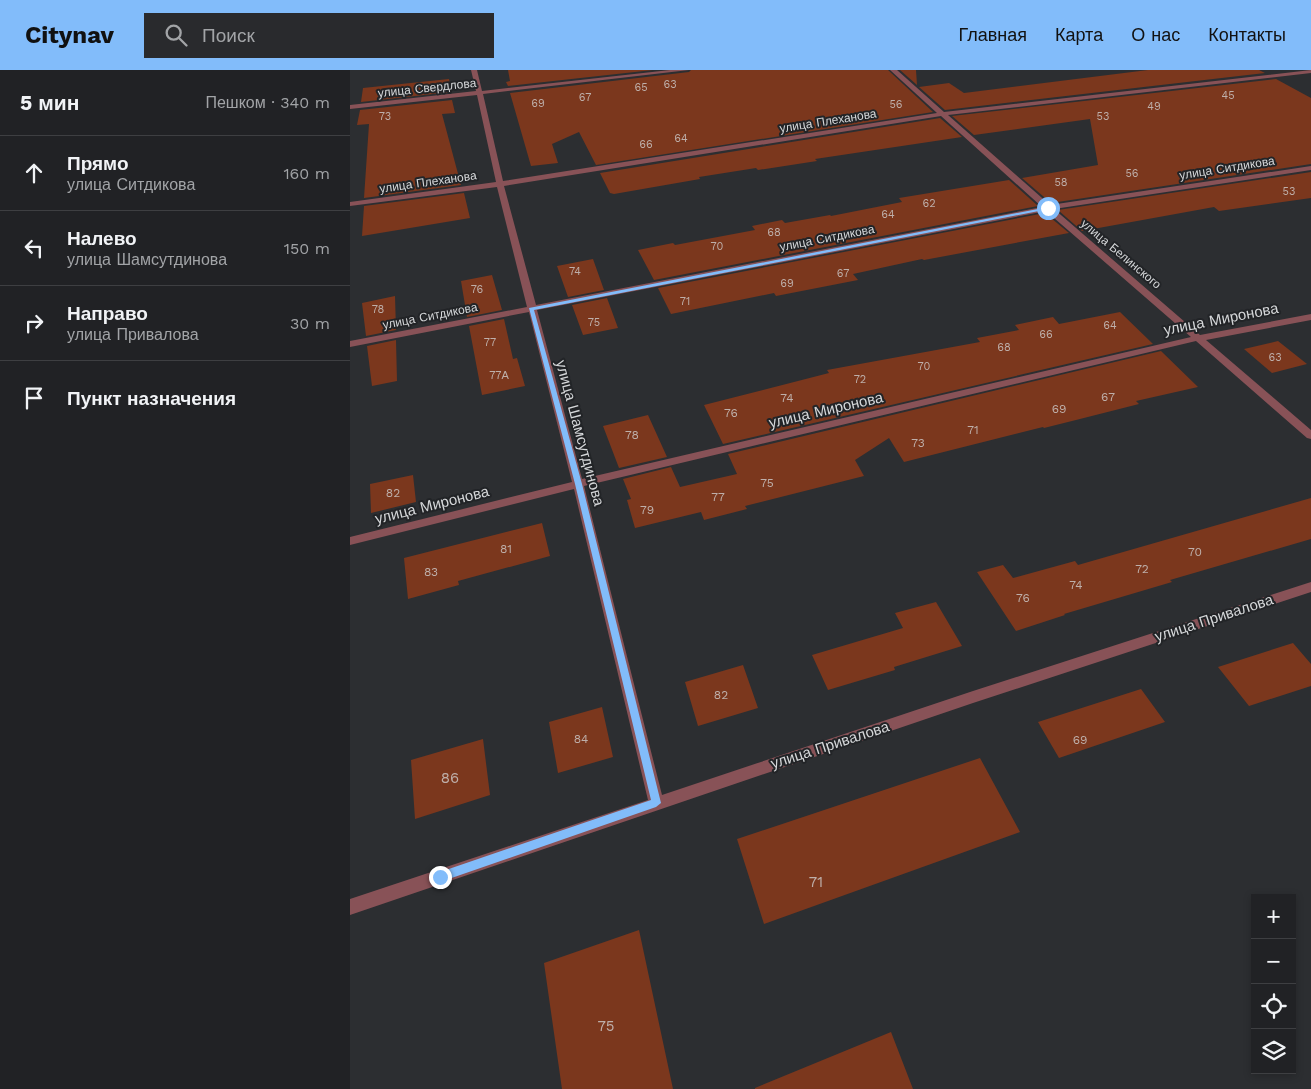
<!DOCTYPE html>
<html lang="ru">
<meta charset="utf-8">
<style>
:root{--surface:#212225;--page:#292a2d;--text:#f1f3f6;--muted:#a2a4a7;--line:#3e3f42;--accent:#82bcfa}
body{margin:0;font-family:"Work Sans",sans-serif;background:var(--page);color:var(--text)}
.controls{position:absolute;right:15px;bottom:15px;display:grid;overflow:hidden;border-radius:0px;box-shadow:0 2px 8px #0003}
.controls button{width:45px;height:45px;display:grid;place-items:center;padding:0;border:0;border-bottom:1px solid var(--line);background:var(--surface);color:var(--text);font:25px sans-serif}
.stop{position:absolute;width:15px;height:15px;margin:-11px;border:4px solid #82bcfa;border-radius:50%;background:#fff}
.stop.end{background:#82bcfa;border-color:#fff;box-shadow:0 1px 5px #0008}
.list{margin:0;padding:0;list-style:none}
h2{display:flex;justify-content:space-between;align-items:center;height:65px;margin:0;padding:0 20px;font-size:21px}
h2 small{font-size:16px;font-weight:400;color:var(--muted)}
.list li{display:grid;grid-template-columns:32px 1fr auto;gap:15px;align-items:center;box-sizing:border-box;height:75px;padding:0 20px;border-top:1px solid var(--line)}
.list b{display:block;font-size:19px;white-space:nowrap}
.list p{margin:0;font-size:16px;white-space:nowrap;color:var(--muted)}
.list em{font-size:16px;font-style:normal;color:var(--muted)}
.icon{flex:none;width:28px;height:28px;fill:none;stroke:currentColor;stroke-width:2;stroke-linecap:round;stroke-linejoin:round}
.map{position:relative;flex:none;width:961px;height:1019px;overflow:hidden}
header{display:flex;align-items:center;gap:30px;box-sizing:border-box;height:70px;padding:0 25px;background:var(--accent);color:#111}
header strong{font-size:24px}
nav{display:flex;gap:28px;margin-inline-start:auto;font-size:18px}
.search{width:350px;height:45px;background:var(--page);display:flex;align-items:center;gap:12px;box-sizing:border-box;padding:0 18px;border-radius:0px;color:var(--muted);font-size:19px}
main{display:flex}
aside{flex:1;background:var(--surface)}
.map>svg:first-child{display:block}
.building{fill:#7b371d}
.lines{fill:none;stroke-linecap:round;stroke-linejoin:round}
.minor{fill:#885257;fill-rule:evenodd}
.route{fill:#82bcfa}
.labels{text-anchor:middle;stroke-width:4;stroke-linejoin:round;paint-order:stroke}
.far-number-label{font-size:11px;fill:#beafaa}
.far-street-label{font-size:12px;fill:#d5d7d9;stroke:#222427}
.number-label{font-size:12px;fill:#beafaa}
.street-label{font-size:15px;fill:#d5d7d9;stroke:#222427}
.near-number-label{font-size:15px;fill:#beafaa}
</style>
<header>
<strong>Citynav</strong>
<div class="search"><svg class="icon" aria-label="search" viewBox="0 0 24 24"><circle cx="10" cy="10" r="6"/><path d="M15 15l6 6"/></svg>Поиск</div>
<nav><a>Главная</a><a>Карта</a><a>О нас</a><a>Контакты</a></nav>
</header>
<main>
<aside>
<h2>5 мин<small>Пешком · 340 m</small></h2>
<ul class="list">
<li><svg class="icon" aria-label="ahead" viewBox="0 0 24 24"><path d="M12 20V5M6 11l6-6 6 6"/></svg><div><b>Прямо</b><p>улица Ситдикова</p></div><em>160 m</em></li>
<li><svg class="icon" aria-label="left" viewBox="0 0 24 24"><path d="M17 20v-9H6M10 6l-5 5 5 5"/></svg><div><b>Налево</b><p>улица Шамсутдинова</p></div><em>150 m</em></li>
<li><svg class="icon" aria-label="right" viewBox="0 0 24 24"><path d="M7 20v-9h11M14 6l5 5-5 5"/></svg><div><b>Направо</b><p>улица Привалова</p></div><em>30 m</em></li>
<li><svg class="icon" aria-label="arrive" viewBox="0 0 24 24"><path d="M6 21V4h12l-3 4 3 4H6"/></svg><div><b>Пункт назначения</b></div></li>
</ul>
</aside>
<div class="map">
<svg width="961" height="1019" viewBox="0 0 961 1019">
<rect width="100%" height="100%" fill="#2c2e31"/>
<path class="building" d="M158,0h145l-145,16 -2,-4 4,-1z
M341,0h197l45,42 -337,53 -17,-33 -27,12 6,19 -27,3 -21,-73 179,-21z
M550,0h16l1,15z
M798,0h111l6,3 -320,37 -26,-23 30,-4 15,10z
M99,9l2,13 -90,10 2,-14z
M926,9l35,19v66l-260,39 -29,-25 76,-13 -8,-46 -116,16 -22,-19z
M102,30l3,13 -13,1 19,71 -97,13 5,-74 -12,1 3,-15z
M590,48l22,19 -147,22 2,2 -59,9 -2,-2 -57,9 1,2 -86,15 -4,-1 -10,-20z
M961,102v26l-92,13 -5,-4 -132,24 -24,-21z
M659,110l29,26 -384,74 -16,-30 35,-7 2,2 80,-15 -3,-4 30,-6 3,3 45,-8 1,1 71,-14 -3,-4z
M114,123l6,25 -108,18 2,-30z
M695,143l24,20 -145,27 -2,-1 -69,15 5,6 -82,16 -2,-3 -103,21 -13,-26z
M243,189l11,31 -36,7 -11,-31z
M142,205l10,35 -35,7 -6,-36z
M45,226l1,34 -30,6 -4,-33z
M257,228l11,30 -35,7 -11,-30z
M770,242l33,32 -430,100 -19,-39 125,-32 -2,-3 153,-28 -3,-4 42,-8 -4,-5 38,-8 6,7z
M154,249l9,40 4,-1 8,28 -43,9 -13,-69z
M46,270l1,41 -25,5 -5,-40z
M928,271l29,23 -35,9 -28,-24z
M811,281l37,36 -62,14 3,3 -63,16 -32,8 -1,-1 -139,35 -15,-24 -34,22 9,16 -119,30 2,3 -43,11 -3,-8 -66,16 -8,-28 4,-1 -8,-20 48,-12 9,20 57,-13 -9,-20z
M298,345l19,42 -48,11 -16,-42z
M63,405l3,27 -45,11 -1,-29z
M961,428v41l-141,41 2,2 -108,32 1,1 -49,16 -39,-59 26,-7 10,13 62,-17 3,4z
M192,453l8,33 -92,25 1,4 -51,14 -4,-41z
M586,532l26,44 -68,21 1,3 -67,20 -16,-35 91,-27 -8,-15z
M943,573l18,21v22l-62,20 -31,-39z
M393,595l15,43 -60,18 -13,-44z
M791,619l24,33 -106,36 -21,-36z
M252,637l11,50 -55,16 -9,-51z
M133,669l7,56 -75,24 -4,-59z
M630,688l40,74 -256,92 -27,-85z
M289,860l34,159h-111l-18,-126z
M541,962l22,57h-158v-1z"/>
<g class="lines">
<path class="minor" d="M121,0h6l5,21 188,-21h19l-206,24 20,87 434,-68 -47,-43h7l47,42 367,-42v3l-363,42 102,90 261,-39v4l-257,39 146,126 111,-21v6l-105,20 105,90v9l-4,-1 -111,-97 -612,145 78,309 311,-104 338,-109v10l-338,111 -623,212v-16l298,-99 -74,-311 -224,56v-8l222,-55 -43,-170 -179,35v-6l177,-34 -30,-120 -147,19v-4l146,-20 -19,-87 -127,14v-4l126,-14zM591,46l101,91 -506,98 -32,-119zM696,141l145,126 -609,142 -45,-169z"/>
</g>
<path class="route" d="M698,137l1,2 -515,101 48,174 79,319 -5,4 -216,75 -3,-2 -2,-3 2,-4 3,-1 211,-72 -76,-316 -46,-176z"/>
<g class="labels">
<g class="far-number-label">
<text x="320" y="18">63</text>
<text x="291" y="21">65</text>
<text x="878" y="29">45</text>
<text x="235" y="31">67</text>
<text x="188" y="37">69</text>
<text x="546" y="38">56</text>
<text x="804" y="40">49</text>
<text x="35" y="50">73</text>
<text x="753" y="50">53</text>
<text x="331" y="72">64</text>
<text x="296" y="78">66</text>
<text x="782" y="107">56</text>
<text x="711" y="116">58</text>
<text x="939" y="125">53</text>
<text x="579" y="137">62</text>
<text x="538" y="148">64</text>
<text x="424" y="166">68</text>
<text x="367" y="180">70</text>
<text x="225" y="205">74</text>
<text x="493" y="207">67</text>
<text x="437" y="217">69</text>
<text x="127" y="223">76</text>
<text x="335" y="235">71</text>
<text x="28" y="243">78</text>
<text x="244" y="256">75</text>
<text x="760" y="259">64</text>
<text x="696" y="268">66</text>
<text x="140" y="276">77</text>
<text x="654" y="281">68</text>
<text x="925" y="291">63</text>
<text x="574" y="300">70</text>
<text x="149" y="309">77А</text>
<text x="510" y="313">72</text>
</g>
<g class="far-street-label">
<text transform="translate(77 18) rotate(-6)" y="4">улица Свердлова</text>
<text transform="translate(478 51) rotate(-9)" y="4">улица Плеханова</text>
<text transform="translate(877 98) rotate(-9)" y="4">улица Ситдикова</text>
<text transform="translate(78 112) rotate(-8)" y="4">улица Плеханова</text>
<text transform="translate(477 168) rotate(-11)" y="4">улица Ситдикова</text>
<text transform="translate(771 184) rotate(40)" y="4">улица Белинского</text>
<text transform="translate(80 246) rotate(-11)" y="4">улица Ситдикова</text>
</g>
<g class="number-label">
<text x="758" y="331">67</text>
<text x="437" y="332">74</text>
<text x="709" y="343">69</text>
<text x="381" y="347">76</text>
<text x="623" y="364">71</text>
<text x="282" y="369">78</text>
<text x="568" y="377">73</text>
<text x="417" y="417">75</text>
<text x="43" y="427">82</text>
<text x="368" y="431">77</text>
<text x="297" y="444">79</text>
<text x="156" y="483">81</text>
<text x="845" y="486">70</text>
<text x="792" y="503">72</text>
<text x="81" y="506">83</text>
<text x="726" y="519">74</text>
<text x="673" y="532">76</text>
<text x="371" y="629">82</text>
<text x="231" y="673">84</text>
<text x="730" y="674">69</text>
</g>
<g class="street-label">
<text transform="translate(871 249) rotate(-11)" y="5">улица Миронова</text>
<text transform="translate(476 340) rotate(-13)" y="5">улица Миронова</text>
<text transform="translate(230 363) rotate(75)" y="5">улица Шамсутдинова</text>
<text transform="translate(82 435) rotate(-14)" y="5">улица Миронова</text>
<text transform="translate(864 548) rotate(-18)" y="5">улица Привалова</text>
<text transform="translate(480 675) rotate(-18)" y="5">улица Привалова</text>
</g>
<g class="near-number-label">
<text x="100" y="713">86</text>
<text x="466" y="817">71</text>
<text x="256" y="961">75</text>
</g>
</g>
</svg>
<div class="controls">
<button>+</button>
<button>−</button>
<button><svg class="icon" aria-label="locate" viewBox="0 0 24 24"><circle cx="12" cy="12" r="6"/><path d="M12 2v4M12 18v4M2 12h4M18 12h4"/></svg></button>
<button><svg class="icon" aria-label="layers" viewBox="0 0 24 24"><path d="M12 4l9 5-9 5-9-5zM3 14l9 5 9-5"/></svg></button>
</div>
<div class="stop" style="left:698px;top:138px"></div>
<div class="stop end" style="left:90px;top:807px"></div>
</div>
</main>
